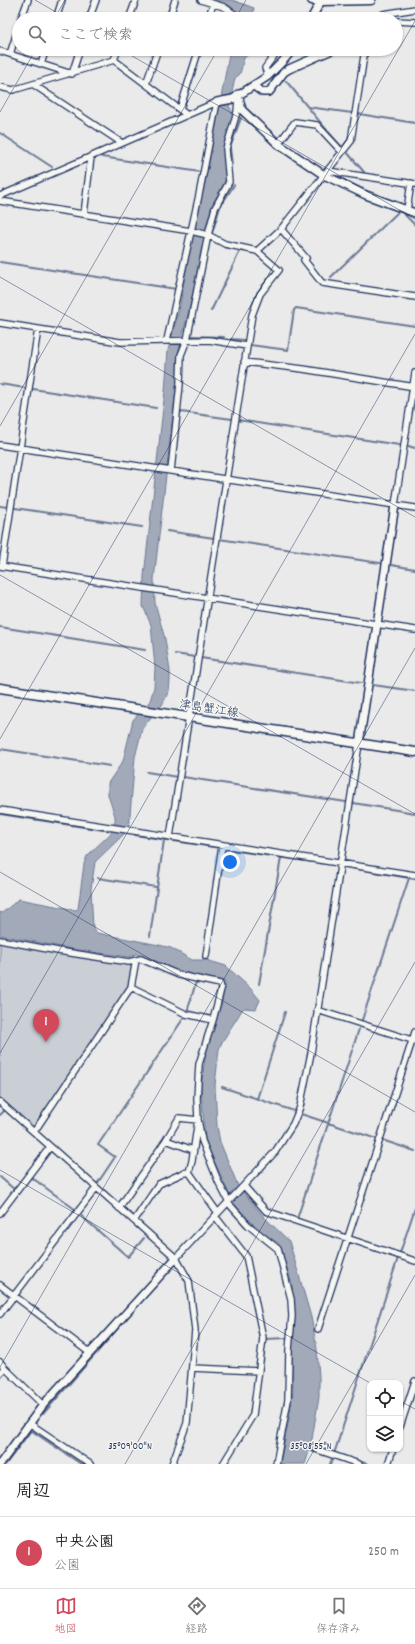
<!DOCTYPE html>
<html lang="ja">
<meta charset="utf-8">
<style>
:root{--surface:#fff;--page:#f2f2f2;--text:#202124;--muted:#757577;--line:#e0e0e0;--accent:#d1495b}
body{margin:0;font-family:Dekko,"Klee One",sans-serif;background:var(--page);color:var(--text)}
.controls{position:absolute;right:12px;bottom:12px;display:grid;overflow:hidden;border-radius:8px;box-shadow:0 1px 3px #0004}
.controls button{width:36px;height:36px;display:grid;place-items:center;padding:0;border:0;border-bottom:1px solid var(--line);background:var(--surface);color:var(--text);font:20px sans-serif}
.you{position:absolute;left:230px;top:862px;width:14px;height:14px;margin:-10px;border:3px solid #fff;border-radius:50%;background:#1a73e8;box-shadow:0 0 0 6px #1a73e833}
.badge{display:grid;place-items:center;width:26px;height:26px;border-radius:50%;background:var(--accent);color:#fff;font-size:13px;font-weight:700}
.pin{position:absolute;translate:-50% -33px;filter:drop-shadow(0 1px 2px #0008)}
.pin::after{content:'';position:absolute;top:21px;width:14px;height:12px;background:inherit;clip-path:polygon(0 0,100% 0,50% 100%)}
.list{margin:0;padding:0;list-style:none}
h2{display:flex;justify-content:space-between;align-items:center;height:52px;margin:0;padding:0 16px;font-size:17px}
h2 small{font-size:13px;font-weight:400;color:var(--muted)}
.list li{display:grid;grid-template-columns:26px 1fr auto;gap:12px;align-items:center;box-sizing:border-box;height:72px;padding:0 16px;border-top:1px solid var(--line)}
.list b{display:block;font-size:15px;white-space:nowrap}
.list p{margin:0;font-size:13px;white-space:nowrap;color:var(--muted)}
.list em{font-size:13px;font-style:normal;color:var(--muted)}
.icon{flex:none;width:22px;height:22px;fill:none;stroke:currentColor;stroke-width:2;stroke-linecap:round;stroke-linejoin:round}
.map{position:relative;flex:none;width:415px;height:1464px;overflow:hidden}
.search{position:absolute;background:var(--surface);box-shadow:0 1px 3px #0004;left:12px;right:12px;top:12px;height:44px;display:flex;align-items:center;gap:10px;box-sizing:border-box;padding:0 14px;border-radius:22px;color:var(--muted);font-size:15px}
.sheet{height:124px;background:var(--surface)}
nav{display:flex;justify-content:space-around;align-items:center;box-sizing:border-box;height:56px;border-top:1px solid var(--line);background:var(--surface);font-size:11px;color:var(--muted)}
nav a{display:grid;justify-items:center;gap:2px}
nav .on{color:var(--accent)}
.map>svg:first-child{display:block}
.green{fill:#caced5;stroke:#727e9a}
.water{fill:#a2aaba;stroke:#6c7995}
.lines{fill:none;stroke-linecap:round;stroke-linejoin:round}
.stream{stroke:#6c7995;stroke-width:2}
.minor-casing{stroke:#1b2f5e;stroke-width:8}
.tertiary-casing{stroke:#1b2f5e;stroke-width:10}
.secondary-casing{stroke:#1b2f5e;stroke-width:11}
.minor{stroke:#f6f6f2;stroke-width:5.5}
.tertiary{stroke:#f6f6f2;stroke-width:7}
.secondary{stroke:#f6f6f2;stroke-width:8}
.ticks{fill:none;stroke:#1b2f5e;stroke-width:1;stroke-opacity:0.45}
.labels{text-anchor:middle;stroke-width:3;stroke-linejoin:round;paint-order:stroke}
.street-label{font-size:12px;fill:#1b2f5e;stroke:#f6f6f2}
.ticks-label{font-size:10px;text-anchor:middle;fill:#1b2f5e;stroke:#f6f6f2;stroke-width:3;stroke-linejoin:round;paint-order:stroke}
</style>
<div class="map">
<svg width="415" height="1464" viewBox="0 0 415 1464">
<rect width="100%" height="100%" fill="#e9eae9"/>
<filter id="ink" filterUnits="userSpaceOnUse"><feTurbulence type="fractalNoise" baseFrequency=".025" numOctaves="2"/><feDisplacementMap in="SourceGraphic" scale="8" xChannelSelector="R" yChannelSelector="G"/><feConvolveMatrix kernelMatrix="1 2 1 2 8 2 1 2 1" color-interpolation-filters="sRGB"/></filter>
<g filter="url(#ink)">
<path class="green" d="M0,942l58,12 72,10 2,2 -4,20 -93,141h-3l-32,-29z"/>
<path class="water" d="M213,0h19l22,8 -2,9 -9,-2 -1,4h-6l2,-6 -9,-8z
M230,49l21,1 -1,3 -6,5 -4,16 -5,4 -6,28 4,8 -10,34 3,29 -1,5 -13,23 -6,21 -15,76 -13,51 -1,27 -23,199 1,24 10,36 5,32v10l-1,10 -7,14 -16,18 -4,6 -7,28 -6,69 -5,8 -29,28 -4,27 2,39 4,5 62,12 12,3 21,12h14l20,6 24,22 10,12 -4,9 -12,-1 -2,2 -20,32 -3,7 -4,36 2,41 3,16 18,44 26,31 25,24 22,76 6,32 2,28v20l-8,48 -6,19h-25l9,-45 4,-28 -1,-45 2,-33 -2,-28 -11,-37 -3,-5 -19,-13 -26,-27 -26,-58 -2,-7 -4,-51 2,-15 3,-20 16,-50 3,-18 -1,-3 -47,-10 -41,-17 -6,3 -53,-7 -77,-15v-23l2,1 17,-14 57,11 2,-1 6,-45 3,-8 24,-23 4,-11v-6l-7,-21v-12l15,-22 10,-41 17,-19 4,-14 1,-20 -4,-42 -8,-19 1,-30 21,-185 3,-41 11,-40 13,-73 15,-63z"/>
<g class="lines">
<path class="stream" d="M286,81c19,22 36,45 56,66
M308,107l44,6
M359,114l56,9
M0,133l52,34
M346,151l18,21
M102,157l98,15
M232,164l-2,-16 11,-30
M405,215l10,10
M212,233l8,-26 14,-22
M0,262l176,27
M331,277l66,-64
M211,311l29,-60
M190,336l34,1
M231,339l13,1
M250,345l38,5 6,-40 2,-2 119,18
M0,384l25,4
M33,389l123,19
M181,412l51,7
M238,420l161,25
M408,446l7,2
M0,506l7,1
M15,508l127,19
M167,531l47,7
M219,539l161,24
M391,565l24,4
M0,627l145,23
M175,654l20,3
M201,658l160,25
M373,685l42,6
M0,749l110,17
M147,772l30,5
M183,777l163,25
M353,803l62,10
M0,814l103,16
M135,835l85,13
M224,849l110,16
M346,867l69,12
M98,878l58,9
M150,936l14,-96
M259,984l22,-126
M187,1012l9,-30
M362,1020l47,-142
M222,1087l72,24
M257,1099l28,-87
M301,1114l76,25
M0,1115l4,-4
M382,1140l33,11
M0,1177l15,13
M97,1184l18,-27 -17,-12 87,-129
M13,1200l18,-23 45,33
M79,1214l49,43 16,-19
M297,1219l62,-190
M400,1253l15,-45
M258,1329l2,11
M265,1339l22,-1
M43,1414l77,-88
M334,1454l64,-196
M358,1461l10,3
M6,1464l24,-32 2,-1 49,33
M330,1464l3,-7"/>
<defs>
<path id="minor" d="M201,0l23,7 18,12
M21,19l7,-19
M56,19l6,-19
M89,19l7,-19
M129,19l7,-19
M169,19l6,-19
M208,19l5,-15
M279,19h7
M378,19l5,-5 32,-5
M396,21l19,1
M0,51l72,23
M10,54l9,-28
M114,60l4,-11
M41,64l5,-15
M72,74l8,-25
M268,76l-3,-8 14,-19
M146,84l12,-35
M34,85l88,58
M0,87l13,3 101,-30 73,55
M180,109l19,-60
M278,144l17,-22 22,3 25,27
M328,171l87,13
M0,196l217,-94
M0,201l191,30 17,4 17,9 32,7 22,19 -19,24 -8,21 -82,522
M407,210l4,-27
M84,214l7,-57
M281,229l25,29 -2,2 18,23 93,14
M257,251l24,-22 70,-88 14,-92
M0,323l120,19 89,-2 38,6
M167,340l32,-145 18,-93
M244,362l59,7 112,18
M0,445l415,63
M171,471l9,-87 1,-29 6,-15 21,-105 7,-27 14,-26 -3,-33 11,-37 1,-13
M395,505l20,-132
M0,566l415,64
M2,566l36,-237
M0,810l415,65
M0,940l58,11 71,11 12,-3 38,16 41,9 1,5 -8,31
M206,956l16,-110
M131,987l55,27 27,6 -14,44 -2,34 1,22 4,21 17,42 12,23 17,19 30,24 13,50 1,17 -3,34 -1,50 -12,64
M317,1010l98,31
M0,1102l176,156 13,23 6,49 -8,93 -15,41
M34,1132l97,-145 5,-27
M166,1140l27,10
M189,1172l29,41
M244,1186l22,25 149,50
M119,1208l47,-68 13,-22 19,2 -6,41 -3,11 -6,1 -24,11 -25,37
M0,1213l50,-66
M215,1216l31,40 17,82 -10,77 -30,49
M176,1258l99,-106 18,-28 7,-17 11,-54 48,-309
M0,1285l90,68
M0,1314l96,-126
M318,1329l97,-297
M0,1362l5,6
M192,1368l67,3
M0,1374l5,-6 38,37
M29,1423l61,41
M400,1427l15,-46
M315,1449l44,15
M388,1464l5,-15"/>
<path id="tertiary" d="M311,19l10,-18
M254,86l8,6h7l15,-20 5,-3 45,-20
M238,94l4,16 36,34 46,31 42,20 49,18
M217,102l16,-3 35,-23 15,-15 10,-12
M359,744l36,-239
M0,1464l43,-59 133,-147"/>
<path id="secondary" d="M312,0l9,1 50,-1
M0,688l415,64"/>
</defs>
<use href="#minor" class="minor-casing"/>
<use href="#tertiary" class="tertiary-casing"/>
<use href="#secondary" class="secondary-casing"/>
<use href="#minor" class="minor"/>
<use href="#tertiary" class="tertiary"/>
<use href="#secondary" class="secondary"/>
</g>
</g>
<path class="ticks" d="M35,0l33,19M54,19l11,-19M235,19l11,-19M120,49l295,170M0,112l36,-63M0,277l415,240M0,426l218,-377M0,575l415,239M0,739l415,-718M0,872l415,240M0,1053l415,-719M0,1170l370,213M0,1367l415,-719M400,1401l15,8M125,1464l290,-502M306,1464l109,-189"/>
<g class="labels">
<g class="street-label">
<text transform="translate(209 708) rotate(9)" y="4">津島蟹江線</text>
</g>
</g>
<g class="ticks-label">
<text x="130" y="1449">35°09'00"N</text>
<text x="311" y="1449">35°08'55"N</text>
</g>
</svg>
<div class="controls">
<button><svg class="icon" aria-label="locate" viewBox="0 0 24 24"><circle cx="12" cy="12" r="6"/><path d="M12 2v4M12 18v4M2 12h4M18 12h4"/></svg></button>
<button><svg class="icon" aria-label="layers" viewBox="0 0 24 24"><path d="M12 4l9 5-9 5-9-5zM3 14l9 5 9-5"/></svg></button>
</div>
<div class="you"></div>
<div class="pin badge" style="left:46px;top:1042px">1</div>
<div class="search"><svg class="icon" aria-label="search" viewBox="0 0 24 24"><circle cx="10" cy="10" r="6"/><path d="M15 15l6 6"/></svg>ここで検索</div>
</div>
<section class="sheet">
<h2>周辺<small></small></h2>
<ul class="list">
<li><span class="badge">1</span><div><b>中央公園</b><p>公園</p></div><em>250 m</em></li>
</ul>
</section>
<nav>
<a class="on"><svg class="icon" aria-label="map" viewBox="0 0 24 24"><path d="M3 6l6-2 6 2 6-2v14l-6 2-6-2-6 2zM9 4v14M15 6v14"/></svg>地図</a>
<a><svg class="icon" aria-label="directions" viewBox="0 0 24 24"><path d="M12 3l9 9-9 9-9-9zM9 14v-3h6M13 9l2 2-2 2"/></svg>経路</a>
<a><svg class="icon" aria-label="saved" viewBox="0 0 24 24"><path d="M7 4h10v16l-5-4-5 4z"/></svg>保存済み</a>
</nav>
